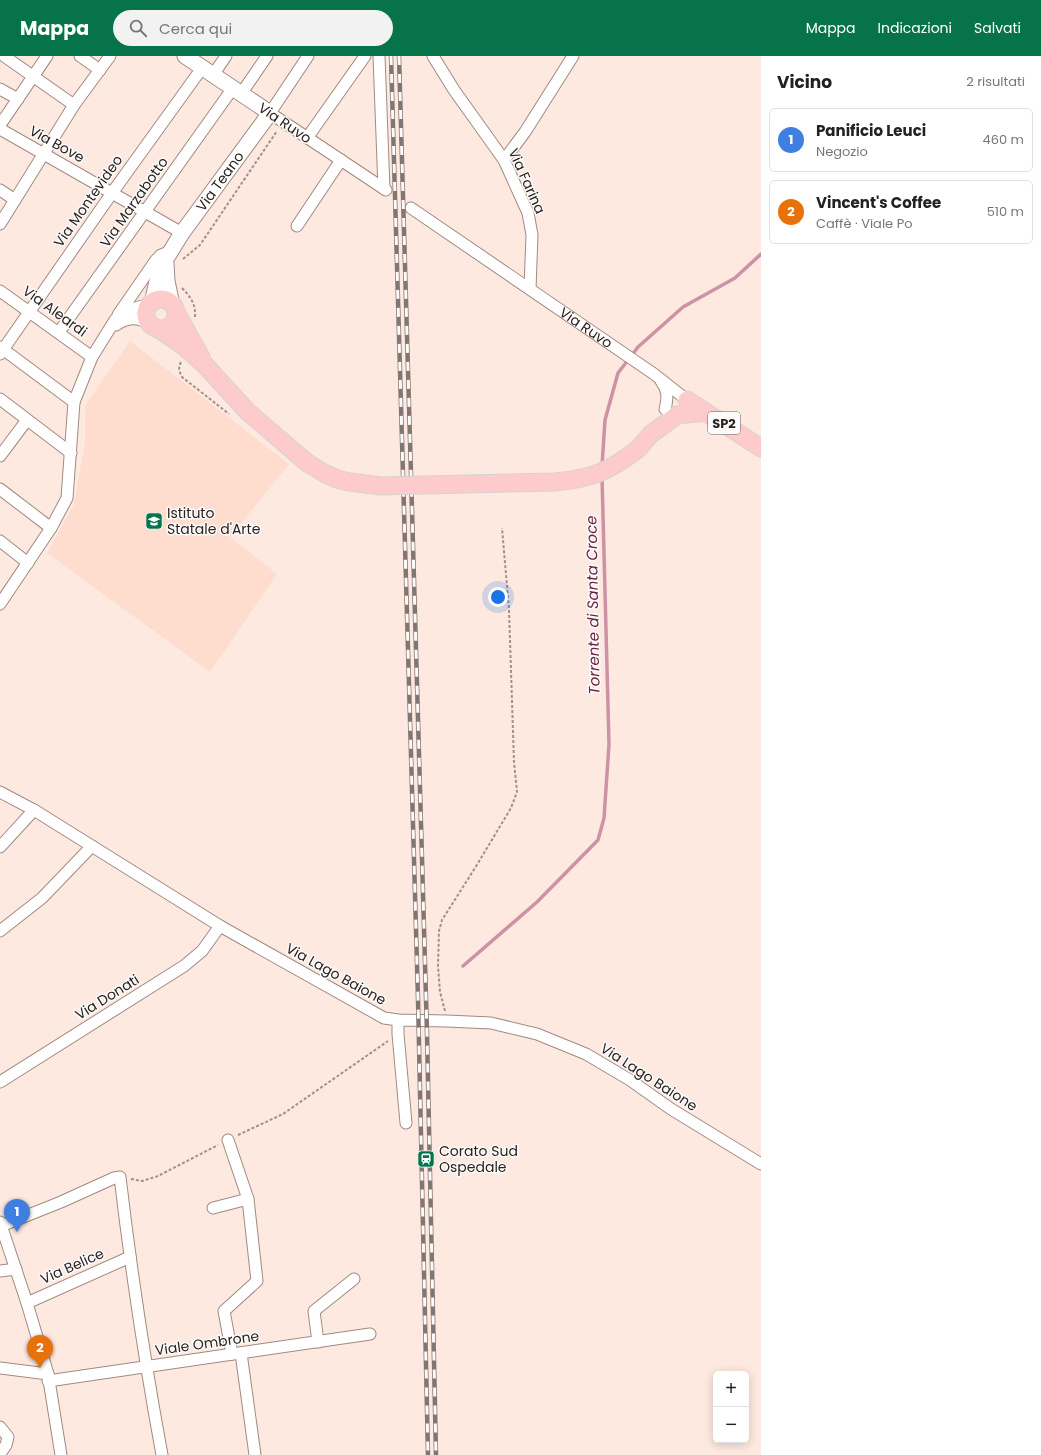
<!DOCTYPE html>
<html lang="it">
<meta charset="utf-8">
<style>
:root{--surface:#fff;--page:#f2f2f2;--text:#222;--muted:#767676;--line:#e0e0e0;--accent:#07734b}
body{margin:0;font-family:Poppins,sans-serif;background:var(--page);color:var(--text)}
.controls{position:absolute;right:12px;bottom:12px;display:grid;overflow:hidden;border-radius:6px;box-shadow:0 2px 10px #0003}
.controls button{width:36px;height:36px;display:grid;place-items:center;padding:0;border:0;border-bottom:1px solid var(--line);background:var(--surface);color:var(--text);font:20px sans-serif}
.you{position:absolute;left:498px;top:541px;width:14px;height:14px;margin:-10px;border:3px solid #fff;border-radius:50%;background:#1a73e8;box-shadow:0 0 0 6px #1a73e833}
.badge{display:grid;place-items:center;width:26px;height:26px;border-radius:50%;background:var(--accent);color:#fff;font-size:13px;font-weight:700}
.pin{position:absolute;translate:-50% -33px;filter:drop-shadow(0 1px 2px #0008)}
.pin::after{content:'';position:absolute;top:21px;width:14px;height:12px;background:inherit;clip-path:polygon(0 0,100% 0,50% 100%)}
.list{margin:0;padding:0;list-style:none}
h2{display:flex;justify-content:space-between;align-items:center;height:52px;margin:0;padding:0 16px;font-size:17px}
h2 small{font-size:13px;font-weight:400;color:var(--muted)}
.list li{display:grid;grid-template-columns:26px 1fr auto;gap:12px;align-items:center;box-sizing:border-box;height:64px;margin:0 8px 8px;padding:0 8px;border:1px solid var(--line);border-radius:6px}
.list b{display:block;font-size:15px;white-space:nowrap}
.list p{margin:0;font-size:13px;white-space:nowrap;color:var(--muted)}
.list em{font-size:13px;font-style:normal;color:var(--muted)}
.icon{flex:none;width:22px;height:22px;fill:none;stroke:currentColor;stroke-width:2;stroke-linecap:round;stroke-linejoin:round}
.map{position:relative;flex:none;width:761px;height:1399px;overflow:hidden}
header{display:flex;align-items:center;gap:24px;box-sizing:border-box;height:56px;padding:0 20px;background:var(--accent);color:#fff}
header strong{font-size:19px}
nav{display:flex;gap:22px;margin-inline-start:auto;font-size:14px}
.search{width:280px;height:36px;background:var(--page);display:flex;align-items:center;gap:10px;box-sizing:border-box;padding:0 14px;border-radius:22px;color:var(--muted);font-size:15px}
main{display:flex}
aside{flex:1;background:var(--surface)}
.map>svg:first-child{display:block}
.built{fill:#fedcce}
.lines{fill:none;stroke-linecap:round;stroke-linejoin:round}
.stream{stroke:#cd92a6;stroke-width:3.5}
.street-casing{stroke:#a18a80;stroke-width:13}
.secondary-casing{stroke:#a18a80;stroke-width:17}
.primary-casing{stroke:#d5d3d2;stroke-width:19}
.path{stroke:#a1918a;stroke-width:2;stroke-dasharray:3 2;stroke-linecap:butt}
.street{stroke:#fff;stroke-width:11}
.secondary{stroke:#fff;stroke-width:15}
.primary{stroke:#fdcbcb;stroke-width:17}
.rail-casing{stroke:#83756f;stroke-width:4.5}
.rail{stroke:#fbfbfb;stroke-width:3;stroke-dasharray:9;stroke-linecap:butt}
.primary-bridge-casing{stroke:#d5d3d2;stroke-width:19;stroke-linecap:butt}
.primary-bridge{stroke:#fdcbcb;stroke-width:17}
.labels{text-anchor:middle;stroke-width:3;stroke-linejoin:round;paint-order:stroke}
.shield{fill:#fbfbfb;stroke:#696360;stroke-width:1}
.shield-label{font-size:13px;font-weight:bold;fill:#2b221e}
.street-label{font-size:14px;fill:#2b221e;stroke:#fbfbfb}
.poi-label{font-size:14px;fill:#2b221e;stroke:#fbfbfb;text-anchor:start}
.water-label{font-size:15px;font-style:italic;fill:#692341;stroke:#fbfbfb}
</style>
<header>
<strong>Mappa</strong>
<div class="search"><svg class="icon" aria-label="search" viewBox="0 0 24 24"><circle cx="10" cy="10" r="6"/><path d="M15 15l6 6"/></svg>Cerca qui</div>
<nav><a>Mappa</a><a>Indicazioni</a><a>Salvati</a></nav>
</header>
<main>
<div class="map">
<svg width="761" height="1399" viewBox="0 0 761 1399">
<rect width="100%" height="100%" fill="#fee9e0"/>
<path class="built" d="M130,285l159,123 -59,73 47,37 -67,98 -163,-119 27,-49 11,-62v-36z"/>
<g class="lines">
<path class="stream" d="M602,410l3,-46 13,-47 20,-26 45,-40 52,-29 26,-24
M463,910l74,-64 61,-62 6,-22 5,-74 -7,-267"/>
<defs>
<g id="street">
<path d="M4,0l70,49"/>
<path d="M80,0l20,14"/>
<path d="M308,0l-38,57 116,77"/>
<path d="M379,0l5,133"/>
<path d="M433,0l21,34 50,70 24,53 4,22 -2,54"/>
<path d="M213,19l13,-19"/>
<path d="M0,33l18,10"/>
<path d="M241,38l26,-38"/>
<path d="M0,69l47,-69"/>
<path d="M0,73l182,104"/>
<path d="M307,82l58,-82"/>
<path d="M504,104l21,-28 48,-76"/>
<path d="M0,134l15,10"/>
<path id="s1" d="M411,152l243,166 33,26"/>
<path d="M0,168l74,-119 36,-49"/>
<path d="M297,170l44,-66"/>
<path d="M0,235l92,66"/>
<path d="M118,259l38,-55 5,-5 10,-4"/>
<path d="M116,269c11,-8 21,-8 33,-2"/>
<path d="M59,276l174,-244"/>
<path d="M0,291l74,55"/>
<path d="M0,298l112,-161 90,-125"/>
<path d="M661,325c7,9 7,17 4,28"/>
<path d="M0,343l71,54"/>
<path d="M0,400l27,-36"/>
<path d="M0,433l51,39"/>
<path d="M0,485l28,22"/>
<path d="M0,548l51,-76 16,-30 7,-96 18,-45 23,-37c10,-10 21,-13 34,-15"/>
<path d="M0,736l34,18 186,116 164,92 14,2 49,1 44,2 46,11 49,20 44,26 41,29 90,55"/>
<path d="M0,791l34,-37"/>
<path d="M0,875l42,-33 50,-52"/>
<path d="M398,964v14l8,89"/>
<path d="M0,1026l184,-116 18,-15 18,-25"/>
<path d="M228,1084l20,59 9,82 -33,30 8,43"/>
<path d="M213,1152l35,-9"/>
<path d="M0,1166l27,81 21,71 13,81"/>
<path d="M1,1170l60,-24 53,-24 6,-1c11,93 25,186 42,278"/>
<path d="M0,1215l16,-2"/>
<path d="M27,1247l103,-46"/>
<path d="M318,1286l-4,-31 40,-32"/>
<path d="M241,1297l14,102"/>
<path d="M0,1312l48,6"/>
<path d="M48,1325l322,-47"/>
<path d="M0,1371l8,10 -2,8 -6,9"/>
</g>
<g id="secondary">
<path d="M166,208l1,17 5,24"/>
<path id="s2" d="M152,247l6,-26 8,-18 16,-26 88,-120 -85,-57"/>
</g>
<path id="primary" d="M146 258a15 15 0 1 1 30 0a15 15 0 1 1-30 0Z
M176,256l25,45
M157,272l25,17 22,19 43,47 59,51
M687,344l74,48
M638,393l13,-15 26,-19 29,-3"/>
</defs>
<use href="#street" class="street-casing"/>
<use href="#secondary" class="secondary-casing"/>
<use href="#primary" class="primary-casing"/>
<path class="path" d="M183,203l17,-14 77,-114
M182,232c9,9 14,17 13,29
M181,306c-3,6 -2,9 1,15l47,37
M445,955l-5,-19 -2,-26 1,-35 3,-11 33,-52 36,-60 6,-16 -3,-30 -5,-153 -7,-81
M238,1079l45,-21 105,-73
M131,1123l11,2 16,-5 60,-31"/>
<use href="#street" class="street"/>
<use href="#secondary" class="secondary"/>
<use href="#primary" class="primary"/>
<defs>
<path id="rail" d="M391,0l27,943 10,456
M399,0l28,977 9,422"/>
</defs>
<use href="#rail" class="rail-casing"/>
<use href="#rail" class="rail"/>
<defs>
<path id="primary-bridge" d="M306,406l18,11 13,6 12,3 32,4 173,-4c37,-3 54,-10 84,-33"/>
</defs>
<use href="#primary-bridge" class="primary-bridge-casing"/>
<use href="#primary-bridge" class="primary-bridge"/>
</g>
<defs>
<symbol id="school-square" viewBox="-11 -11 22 22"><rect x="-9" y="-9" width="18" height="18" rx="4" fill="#07734b" stroke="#fbfbfb"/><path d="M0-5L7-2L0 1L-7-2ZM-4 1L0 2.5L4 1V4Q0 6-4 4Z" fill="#fff"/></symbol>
<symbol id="station-square" viewBox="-11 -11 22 22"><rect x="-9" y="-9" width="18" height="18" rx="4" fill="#07734b" stroke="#fbfbfb"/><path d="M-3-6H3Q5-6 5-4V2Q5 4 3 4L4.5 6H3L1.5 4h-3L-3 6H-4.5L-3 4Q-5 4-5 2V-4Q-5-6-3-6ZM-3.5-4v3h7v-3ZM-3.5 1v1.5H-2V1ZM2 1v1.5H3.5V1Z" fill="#fff"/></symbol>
</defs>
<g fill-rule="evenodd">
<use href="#school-square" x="144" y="455" width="20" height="20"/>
<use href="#station-square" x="416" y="1093" width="20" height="20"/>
</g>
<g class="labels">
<rect class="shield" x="708" y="356" width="32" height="22" rx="3"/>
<g class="shield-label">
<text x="724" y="372">SP2</text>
</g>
<g class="street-label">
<text transform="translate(285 67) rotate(34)" y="5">Via Ruvo</text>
<text transform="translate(57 88) rotate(29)" y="5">Via Bove</text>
<text dy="5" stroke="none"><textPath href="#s2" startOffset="141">Via Teano</textPath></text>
<text transform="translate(527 125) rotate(66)" y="5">Via Farina</text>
<text transform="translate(88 145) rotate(-55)" y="5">Via Montevideo</text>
<text transform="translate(134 146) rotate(-55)" y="5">Via Marzabotto</text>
<text transform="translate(55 255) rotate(36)" y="5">Via Aleardi</text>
<text dy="5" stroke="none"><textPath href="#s1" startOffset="212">Via Ruvo</textPath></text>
<text transform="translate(336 918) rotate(29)" y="5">Via Lago Baione</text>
<text transform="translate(107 941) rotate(-32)" y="5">Via Donati</text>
<text transform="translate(649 1021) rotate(33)" y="5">Via Lago Baione</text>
<text transform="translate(72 1210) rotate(-24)" y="5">Via Belice</text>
<text transform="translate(207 1287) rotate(-8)" y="5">Viale Ombrone</text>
</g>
<g class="poi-label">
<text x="167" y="462">Istituto<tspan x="167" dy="16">Statale d'Arte</tspan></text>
<text x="439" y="1100">Corato Sud<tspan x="439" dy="16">Ospedale</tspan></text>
</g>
<g class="water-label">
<text transform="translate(593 549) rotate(-91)" y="5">Torrente di Santa Croce</text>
</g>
</g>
</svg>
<div class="controls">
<button>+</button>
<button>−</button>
</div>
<div class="you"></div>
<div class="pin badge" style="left:17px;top:1176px;background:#3f7fe0">1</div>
<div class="pin badge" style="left:40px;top:1312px;background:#e8710a">2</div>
</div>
<aside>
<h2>Vicino<small>2 risultati</small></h2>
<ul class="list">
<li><span class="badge" style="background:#3f7fe0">1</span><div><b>Panificio Leuci</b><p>Negozio</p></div><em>460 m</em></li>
<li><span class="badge" style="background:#e8710a">2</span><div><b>Vincent's Coffee</b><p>Caffè · Viale Po</p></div><em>510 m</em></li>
</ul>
</aside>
</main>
